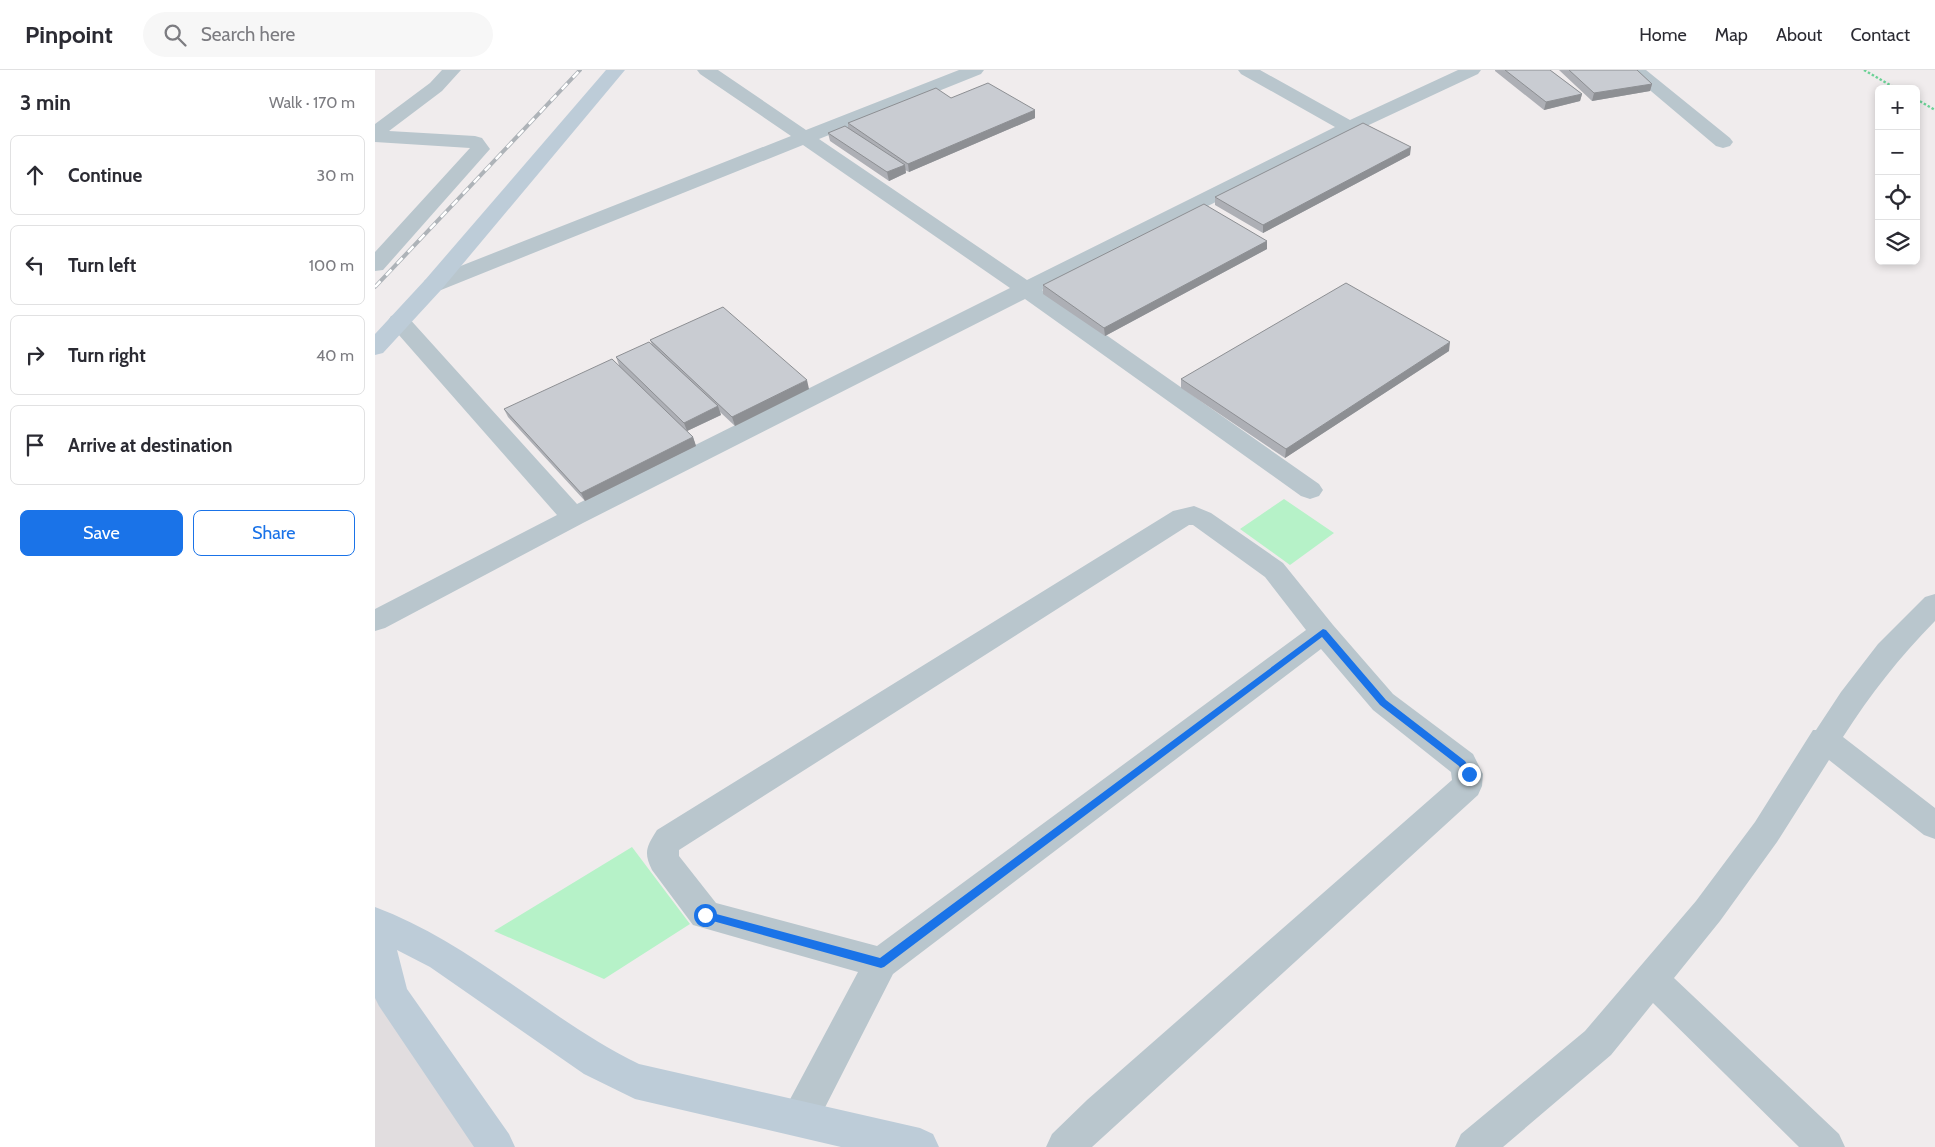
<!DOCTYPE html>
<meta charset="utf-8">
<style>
:root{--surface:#fff;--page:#f7f7f7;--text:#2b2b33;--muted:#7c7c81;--line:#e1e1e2;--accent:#1a73e8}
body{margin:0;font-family:Cabin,sans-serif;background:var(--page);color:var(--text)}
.controls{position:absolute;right:15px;top:15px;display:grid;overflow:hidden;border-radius:8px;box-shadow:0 2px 8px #0003}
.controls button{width:45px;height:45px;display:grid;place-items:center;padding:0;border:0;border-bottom:1px solid var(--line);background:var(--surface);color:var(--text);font:25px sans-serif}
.stop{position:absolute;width:15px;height:15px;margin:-11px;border:4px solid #1a73e8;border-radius:50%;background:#fff}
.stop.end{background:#1a73e8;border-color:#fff;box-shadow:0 1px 5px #0008}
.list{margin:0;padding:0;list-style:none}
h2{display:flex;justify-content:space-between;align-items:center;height:65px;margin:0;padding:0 20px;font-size:21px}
h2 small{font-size:16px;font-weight:400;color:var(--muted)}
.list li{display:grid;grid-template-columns:32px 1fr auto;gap:15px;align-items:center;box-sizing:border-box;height:80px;margin:0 10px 10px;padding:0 10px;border:1px solid var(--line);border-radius:8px}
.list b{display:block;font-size:19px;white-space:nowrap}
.list em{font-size:16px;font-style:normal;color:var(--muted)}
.actions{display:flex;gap:10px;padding:15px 20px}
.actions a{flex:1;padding:11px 0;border:1px solid var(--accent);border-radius:8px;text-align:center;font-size:18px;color:var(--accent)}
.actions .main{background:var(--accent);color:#fff}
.icon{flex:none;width:28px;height:28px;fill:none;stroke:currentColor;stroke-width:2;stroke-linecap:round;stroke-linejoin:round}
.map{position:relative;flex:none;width:1560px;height:1077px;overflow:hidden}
header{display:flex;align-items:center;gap:30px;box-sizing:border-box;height:70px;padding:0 25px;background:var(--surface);border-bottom:1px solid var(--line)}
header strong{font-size:24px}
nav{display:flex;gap:28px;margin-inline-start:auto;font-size:18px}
.search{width:350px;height:45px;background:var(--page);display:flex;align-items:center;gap:12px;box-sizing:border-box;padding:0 18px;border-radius:28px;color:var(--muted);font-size:19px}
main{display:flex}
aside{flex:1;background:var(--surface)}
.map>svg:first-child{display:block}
.education{fill:#e1dddf}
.green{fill:#b6f2c8}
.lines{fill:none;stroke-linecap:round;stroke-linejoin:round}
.path{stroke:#6cd297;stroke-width:2.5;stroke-dasharray:2.5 2;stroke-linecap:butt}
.street{fill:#b9c6cd;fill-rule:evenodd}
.secondary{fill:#bdccd8;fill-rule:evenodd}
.rail-casing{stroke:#aeb3b8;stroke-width:4}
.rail{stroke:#fff;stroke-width:2.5;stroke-dasharray:8;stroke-linecap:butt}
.wall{fill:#adafb5}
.shaded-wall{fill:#8d8f93}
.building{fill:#c9ccd2;stroke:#8d8f93}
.route{fill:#1a73e8}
</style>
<header>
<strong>Pinpoint</strong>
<div class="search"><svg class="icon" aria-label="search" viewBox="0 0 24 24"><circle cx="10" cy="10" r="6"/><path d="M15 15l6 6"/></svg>Search here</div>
<nav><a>Home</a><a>Map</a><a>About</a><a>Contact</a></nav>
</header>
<main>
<aside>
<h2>3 min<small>Walk · 170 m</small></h2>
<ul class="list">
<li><svg class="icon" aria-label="ahead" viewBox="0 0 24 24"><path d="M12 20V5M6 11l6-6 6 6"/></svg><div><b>Continue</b></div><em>30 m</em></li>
<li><svg class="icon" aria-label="left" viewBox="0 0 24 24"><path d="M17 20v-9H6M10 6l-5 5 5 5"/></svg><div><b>Turn left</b></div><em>100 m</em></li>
<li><svg class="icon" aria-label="right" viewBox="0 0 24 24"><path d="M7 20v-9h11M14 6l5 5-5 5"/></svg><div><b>Turn right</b></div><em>40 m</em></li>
<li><svg class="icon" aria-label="arrive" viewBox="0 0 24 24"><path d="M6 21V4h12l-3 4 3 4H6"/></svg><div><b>Arrive at destination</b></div></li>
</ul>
<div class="actions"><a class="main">Save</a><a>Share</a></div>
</aside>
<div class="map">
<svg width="1560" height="1077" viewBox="0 0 1560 1077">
<rect width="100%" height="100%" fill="#f0eced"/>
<path class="education" d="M0,889l119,188h-119z"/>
<path class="green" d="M909,429l50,34 -44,32 -50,-36z
M257,777l58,77 -86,55 -110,-48z"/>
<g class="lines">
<path class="path" d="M1489,0l33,19
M1541,29l19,11"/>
<path class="street" d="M67,0h19l-19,21 -53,40 86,5 7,2 8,11 -107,121 -8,1v-19l95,-104 -95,-6v-18l55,-41z
M322,0h21l88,60 153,-60h25l-3,4 -162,65 208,141 308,-153 -94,-53 -3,-4h22l90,50 108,-50h23l-3,4 -122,57 -314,159 277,194 4,6 -4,6 -9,3 -9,-3 -276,-197 -442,224 -198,105 -10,3v-22l182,-94 -166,-189 -3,-5 3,-5 8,-2 8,2 170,188 433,-216 -207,-143 -362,145 -8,1 -8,-1 -3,-5 3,-5 366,-144 -91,-62z
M1251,0h20l84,68 3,4 -3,4 -7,2 -7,-2z
M819,436l17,7 72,50 50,62 60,69 80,60 10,20 -1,12 -4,9 -386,352h-46l6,-13 35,-34 365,-320 -1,-8 -78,-62 -52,-61 -428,325 -80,157 -13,5 -13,-5 -5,-13 5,-13 71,-133 -165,-47 -41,-55c-9,-18 -5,-24 5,-40l516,-319zM814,455h4l72,52 41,53 -429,316 -161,-43 -37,-47v-6z
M1560,524v27c-36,37 -64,72 -92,116l92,71v31l-11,-4 -95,-75 -52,82 -57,79 -46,57 165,156 6,13h-46l-146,-144 -42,52 -108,92h-48l6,-13 124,-103 111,-130 59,-79 58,-92h3l25,-38 37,-48 47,-47z"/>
<path class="secondary" d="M231,0h19l-184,220 -58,63 -8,2v-21l50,-54z
M0,837c97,36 172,112 264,157l281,64 13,6 6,13h-98l-206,-48 -51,-25 -154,-107 -33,-17 10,39 102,145 6,13h-41l-95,-141 -4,-8z"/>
<defs>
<path id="rail" d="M0,217l205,-217"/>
</defs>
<use href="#rail" class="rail-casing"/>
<use href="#rail" class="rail"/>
</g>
<path class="wall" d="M1120,0h55l32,24 -2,7 -36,9 -49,-39z
M1184,0h78l15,14 -2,7 -58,10z
M576,28l84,20 -126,54 -4,-2 1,3 -17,8 -59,-40 -2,-8 20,-5v-5z
M1035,85l-147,78 -48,-28v-8z
M892,171v8l-162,87 -62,-42v-9z
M275,270l159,49 -74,37 -15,-14 1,3 -34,16 6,6 3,9 -111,55 -77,-84 -4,-8 115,-44 -3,-8 36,-12z
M1074,281l-164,107 -104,-70v-9z"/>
<path class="shaded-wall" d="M1277,14l-2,7 -58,10 2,-8z
M1207,24l-2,7 -36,9 2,-8z
M660,40v8l-126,54 -1,-8z
M1036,77l-1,8 -147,78v-8z
M530,95l1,8 -17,8 -2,-9z
M892,171v8l-162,87 -1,-8z
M1075,272l-1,9 -164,107 1,-9z
M432,310l2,9 -74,37 -3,-9z
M343,336l3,9 -34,16 -3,-8z
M318,367l3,9 -111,55 -4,-8z"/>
<path class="building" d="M1130,0h45l32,24 -36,8z
M1194,0h68l15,14 -58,9z
M613,13l47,27 -127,54 -60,-41 88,-35 15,10z
M988,53l48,24 -148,78 -48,-28z
M470,56l60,39 -18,7 -59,-39z
M829,134l63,37 -163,87 -61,-43z
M971,213l104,59 -164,107 -105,-70z
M348,237l84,73 -75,37 -82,-77z
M274,272l69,64 -34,17 -68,-66z
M237,289l81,78 -112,56 -77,-84z"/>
<path class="route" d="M948,559l3,1 60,70 79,61 8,13 -1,3h-7l-6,-11 -79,-61 -58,-68 -438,330 -3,1 -179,-50 -2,-3 5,-4 175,47z"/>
</svg>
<div class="controls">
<button>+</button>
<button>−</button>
<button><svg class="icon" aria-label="locate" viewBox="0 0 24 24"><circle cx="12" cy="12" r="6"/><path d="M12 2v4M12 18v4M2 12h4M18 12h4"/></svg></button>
<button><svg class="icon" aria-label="layers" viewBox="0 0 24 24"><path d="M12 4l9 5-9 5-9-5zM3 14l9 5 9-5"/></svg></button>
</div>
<div class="stop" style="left:330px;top:845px"></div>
<div class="stop end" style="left:1094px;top:704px"></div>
</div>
</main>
